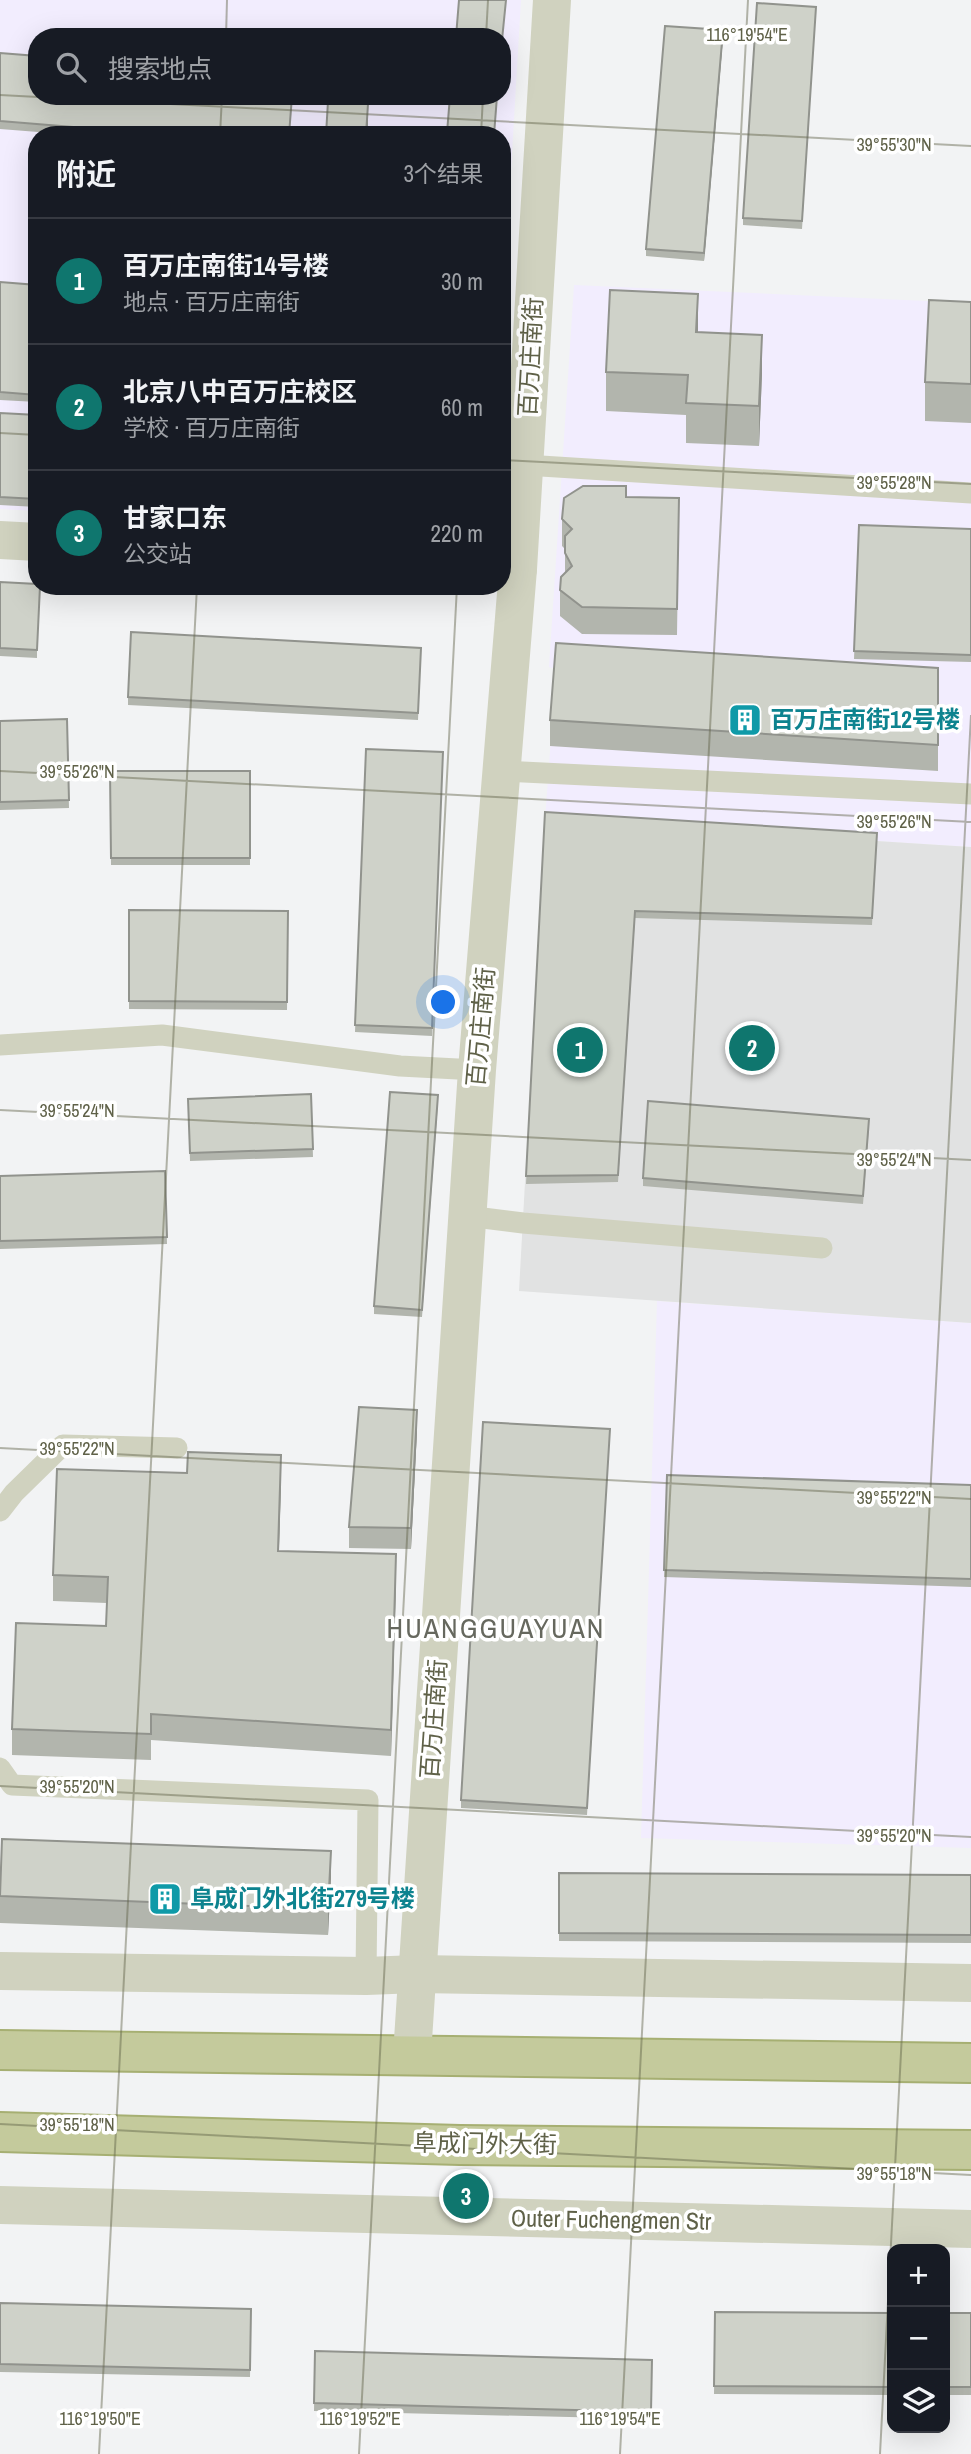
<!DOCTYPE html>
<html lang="zh">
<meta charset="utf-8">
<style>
:root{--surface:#171b24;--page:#20242c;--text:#f1f3f6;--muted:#9ea1a6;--line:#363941;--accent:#0f766e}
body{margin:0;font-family:"Archivo Narrow","Noto Sans SC",sans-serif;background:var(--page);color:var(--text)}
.controls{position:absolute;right:21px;bottom:21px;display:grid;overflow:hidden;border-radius:14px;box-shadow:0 7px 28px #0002}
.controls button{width:63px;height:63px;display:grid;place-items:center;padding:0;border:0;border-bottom:2px solid var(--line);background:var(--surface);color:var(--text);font:35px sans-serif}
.you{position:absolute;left:444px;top:1003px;width:24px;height:24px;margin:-18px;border:5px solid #fff;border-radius:50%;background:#1a73e8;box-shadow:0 0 0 10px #1a73e833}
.badge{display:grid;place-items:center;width:46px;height:46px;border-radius:50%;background:var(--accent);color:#fff;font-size:23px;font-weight:700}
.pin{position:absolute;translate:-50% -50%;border:4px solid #fff;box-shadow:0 2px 7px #0006}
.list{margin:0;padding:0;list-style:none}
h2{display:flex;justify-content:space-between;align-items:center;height:91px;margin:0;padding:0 28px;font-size:30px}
h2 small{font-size:23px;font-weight:400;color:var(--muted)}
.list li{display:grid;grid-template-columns:46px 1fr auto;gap:21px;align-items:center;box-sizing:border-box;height:126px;padding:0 28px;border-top:2px solid var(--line)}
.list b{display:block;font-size:26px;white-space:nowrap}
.list p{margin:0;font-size:23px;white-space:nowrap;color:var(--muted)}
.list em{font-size:23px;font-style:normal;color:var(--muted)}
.icon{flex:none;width:38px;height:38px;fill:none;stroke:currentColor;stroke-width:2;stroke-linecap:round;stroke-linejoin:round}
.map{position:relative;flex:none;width:971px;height:2454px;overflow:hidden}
.search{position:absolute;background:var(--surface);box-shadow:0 7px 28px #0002;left:28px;top:28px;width:483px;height:77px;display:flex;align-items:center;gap:18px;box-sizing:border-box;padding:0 24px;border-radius:28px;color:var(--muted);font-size:26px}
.panel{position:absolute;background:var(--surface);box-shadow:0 7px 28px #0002;left:28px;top:126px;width:483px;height:469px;border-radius:28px}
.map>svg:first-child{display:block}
.commercial{fill:#f2edfe;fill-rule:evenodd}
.education{fill:#e1e2e2}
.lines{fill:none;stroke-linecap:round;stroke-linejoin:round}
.trunk-casing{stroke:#a6af72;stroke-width:42}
.service{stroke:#d0d2bf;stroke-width:21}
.minor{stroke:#d0d2bf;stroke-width:38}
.tertiary{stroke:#d0d2bf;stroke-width:38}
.trunk{stroke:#c4ca9c;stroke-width:38}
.wall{fill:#b2b5ad}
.shaded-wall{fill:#91938d}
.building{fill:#cfd2c9;stroke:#91938d;stroke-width:2}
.ticks{fill:none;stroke:#5f6148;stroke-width:2;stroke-opacity:0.45}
.labels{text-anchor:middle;stroke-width:7;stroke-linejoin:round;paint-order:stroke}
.street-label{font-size:24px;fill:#5f6148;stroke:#fff}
.culture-label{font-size:24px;font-weight:bold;fill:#0d838f;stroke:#fff;text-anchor:start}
.quarter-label{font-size:28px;letter-spacing:2px;fill:#66685e;stroke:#fff}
.ticks-label{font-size:18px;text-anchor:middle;fill:#5f6148;stroke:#fff;stroke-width:7;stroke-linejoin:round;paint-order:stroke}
</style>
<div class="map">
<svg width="971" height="2454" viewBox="0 0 971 2454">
<rect width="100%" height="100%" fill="#f2f3f4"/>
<path class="commercial" d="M0,0h521l-19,324v-189h-465v376l-37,-2zM37,37h465v59h-465z
M574,285l397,18v544l-426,-27 11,-151 -7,-2z
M657,1301l314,22v525l-330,-10z"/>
<path class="education" d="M545,820l426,27v476l-452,-32z"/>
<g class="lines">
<defs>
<path id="trunk" d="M0,2050l971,13
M0,2132l460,13 511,5"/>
</defs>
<use href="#trunk" class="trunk-casing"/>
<path class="service" d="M525,465l446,28
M502,771l469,23
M0,1045l162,-10 238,31 77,4
M467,1216l56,7 299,25
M0,1511l14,-18 49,-48 114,3
M0,1768l12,17 356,15 -2,176"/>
<path class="minor" d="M0,540l37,2
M412,2055l65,-985 41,-501 -16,-1"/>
<path class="tertiary" d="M518,569l34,-569
M0,1971l366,5 51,-2 554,9
M0,2205l971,24"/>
<use href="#trunk" class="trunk"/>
</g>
<path class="wall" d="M816,7l-14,222 -59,-4v-7z
M723,38l-19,223 -58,-5v-7z
M0,53l290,82h-214l-76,-6z
M0,282l37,3v117l-37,-2z
M971,302v121l-46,-2v-39z
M698,332l64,42 -3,72 -73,-3v-28l-80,-4v-39z
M0,413l37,2v92l-37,-2z
M626,497l53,1 -2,137 -95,-1 -22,-18v-26l5,-17v-24l-3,-3v-27z
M859,525l112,4v133l-117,-3z
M0,582l37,2v74l-37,-2z
M421,648l-3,72 -290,-15v-8z
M938,668v103l-388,-25v-26z
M67,719l2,89 -69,2v-89z
M366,749l77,3 -11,284 -77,-4z
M110,771h140v94h-139z
M545,812l332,21 -5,92 -237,-7 -17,264 -92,2z
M129,910l159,1 -1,99 -158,-1z
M311,1094l2,63 -123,4 -2,-62z
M438,1103l-16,214 -48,-3v-8z
M869,1127l-6,77 -220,-18v-8z
M165,1171l2,73 -167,5v-73z
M610,1429l-23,386 -126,-7v-8z
M417,1431l-6,118 -62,-1v-21z
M667,1475l304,10v102l-307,-10z
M281,1481l-2,70 117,30 -5,175 -240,-16v20l-139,-5v-26l94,-103 1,-23 -54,-2v-26z
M559,1873l412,2v68l-412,-2z
M331,1877l-3,58 -328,-12v-29z
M0,2303l251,6 -1,68 -250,-5z
M715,2312l177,1v82l-178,-1z
M945,2313h26v82h-26z
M315,2351l337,9 -1,59 -337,-8z"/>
<path class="shaded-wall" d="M723,30v8l-19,223v-8z
M368,104v31h-2z
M698,294v40l-2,-2z
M762,335v39l-3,72v-40z
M417,1410v21l-6,118v-21z
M281,1455v26l-3,96v-26z
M396,1554v27l-5,175v-26z
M331,1851v26l-3,58v-26z"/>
<path class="building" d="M459,0h47l-4,40v-3h-46z
M757,3l59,4 -14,214 -59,-3z
M665,26l58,4 -19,223 -58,-4z
M0,53l37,3v40h255l-3,39h-118l-171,-14z
M450,96h47l-3,39h-33l-14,-2z
M328,101l40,3 -2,31h-40z
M0,282l37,3v110l-37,-3z
M610,290l88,4 -2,38 66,3 -3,71 -73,-3 2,-28 -82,-3z
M929,300l42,2v82l-46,-2z
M0,413l37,2v84l-37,-2z
M583,486h43v11l53,1 -2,111 -95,-2 -22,-17 1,-13 11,-11 -7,-13v-17l7,-7 -10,-10 2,-21z
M859,525l112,4v126l-117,-4z
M0,582l37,2v2h3l-3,64 -37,-2z
M131,632l290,16 -3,65 -290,-16z
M556,643l382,25v77l-388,-25z
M67,719l2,81 -69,2v-81z
M366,749l77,3 -11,276 -77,-3z
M110,771h140v87h-139z
M545,812l332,21 -5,85 -237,-7 -17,264 -92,1z
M129,910l159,1 -1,91 -158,-1z
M390,1092l48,3 -16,215 -48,-4z
M311,1094l2,55 -123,4 -2,-54z
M648,1101l221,18 -6,77 -220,-18z
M165,1171l2,66 -167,4v-65z
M359,1407l58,3 -6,118 -62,-1z
M483,1422l127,7 -23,379 -126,-8z
M188,1452l93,3 -3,96 118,3 -5,176 -240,-16v20l-139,-5 4,-106 90,3 2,-49 -55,-2 4,-106 130,4z
M667,1475l304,10v94l-307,-9z
M2,1839l329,12 -3,58 -328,-13z
M559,1873l412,2v60l-412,-2z
M0,2303l251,6 -1,61 -250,-6z
M715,2312l177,1v74l-178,-1z
M945,2313h26v74h-26z
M315,2351l337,9 -1,52 -337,-9z"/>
<path class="ticks" d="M226,37l1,-37M486,37l2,-37M0,95l971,51M220,135l2,-39M481,135l2,-39M0,433l37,2M502,460l469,24M0,771l971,51M0,1110l971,50M0,1448l971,51M0,1786l971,51M0,2124l971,51M99,2454l98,-1868M359,2454l98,-1868M620,2454l128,-2454M880,2454l91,-1739"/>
<defs>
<symbol id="building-square" viewBox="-11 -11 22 22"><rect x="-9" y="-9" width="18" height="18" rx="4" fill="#0f9aa8" stroke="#fff"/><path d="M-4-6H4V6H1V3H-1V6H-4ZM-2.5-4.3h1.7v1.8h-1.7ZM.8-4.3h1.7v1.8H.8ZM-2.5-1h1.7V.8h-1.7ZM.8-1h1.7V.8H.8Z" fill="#fff"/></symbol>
</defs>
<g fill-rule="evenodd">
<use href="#building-square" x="726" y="701" width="38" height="38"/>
<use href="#building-square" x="146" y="1880" width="38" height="38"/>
</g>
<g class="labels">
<g class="street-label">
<text transform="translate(531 357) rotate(-87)" y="8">百万庄南街</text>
<text transform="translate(481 1027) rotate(-85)" y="8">百万庄南街</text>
<text transform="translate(434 1719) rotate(-86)" y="8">百万庄南街</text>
<text transform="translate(485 2144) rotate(1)" y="8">阜成门外大街</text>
<text transform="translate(611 2220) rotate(1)" y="8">Outer Fuchengmen Str</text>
</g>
<g class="culture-label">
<text x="770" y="728">百万庄南街12号楼</text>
<text x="190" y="1907">阜成门外北街279号楼</text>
</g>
<g class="quarter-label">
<text x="496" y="1638">HUANGGUAYUAN</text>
</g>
</g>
<g class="ticks-label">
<text x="747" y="41">116°19'54"E</text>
<text x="894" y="151">39°55'30"N</text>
<text x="894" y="489">39°55'28"N</text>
<text x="77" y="778">39°55'26"N</text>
<text x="894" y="828">39°55'26"N</text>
<text x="77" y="1117">39°55'24"N</text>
<text x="894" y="1166">39°55'24"N</text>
<text x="77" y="1455">39°55'22"N</text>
<text x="894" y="1504">39°55'22"N</text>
<text x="77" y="1793">39°55'20"N</text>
<text x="894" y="1842">39°55'20"N</text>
<text x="77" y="2131">39°55'18"N</text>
<text x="894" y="2180">39°55'18"N</text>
<text x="100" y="2425">116°19'50"E</text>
<text x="360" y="2425">116°19'52"E</text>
<text x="620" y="2425">116°19'54"E</text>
</g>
</svg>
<div class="controls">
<button>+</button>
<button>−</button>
<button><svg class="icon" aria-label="layers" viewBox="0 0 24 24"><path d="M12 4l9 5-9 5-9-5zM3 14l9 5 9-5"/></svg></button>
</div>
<div class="you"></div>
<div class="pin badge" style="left:580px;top:1050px">1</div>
<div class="pin badge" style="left:752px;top:1048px">2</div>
<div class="pin badge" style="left:466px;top:2196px">3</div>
<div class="search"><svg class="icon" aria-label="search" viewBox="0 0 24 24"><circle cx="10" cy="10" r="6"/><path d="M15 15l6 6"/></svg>搜索地点</div>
<section class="panel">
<h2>附近<small>3个结果</small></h2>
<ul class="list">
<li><span class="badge">1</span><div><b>百万庄南街14号楼</b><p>地点 · 百万庄南街</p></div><em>30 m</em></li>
<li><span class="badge">2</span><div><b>北京八中百万庄校区</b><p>学校 · 百万庄南街</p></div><em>60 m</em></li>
<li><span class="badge">3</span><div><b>甘家口东</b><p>公交站</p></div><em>220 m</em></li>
</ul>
</section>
</div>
